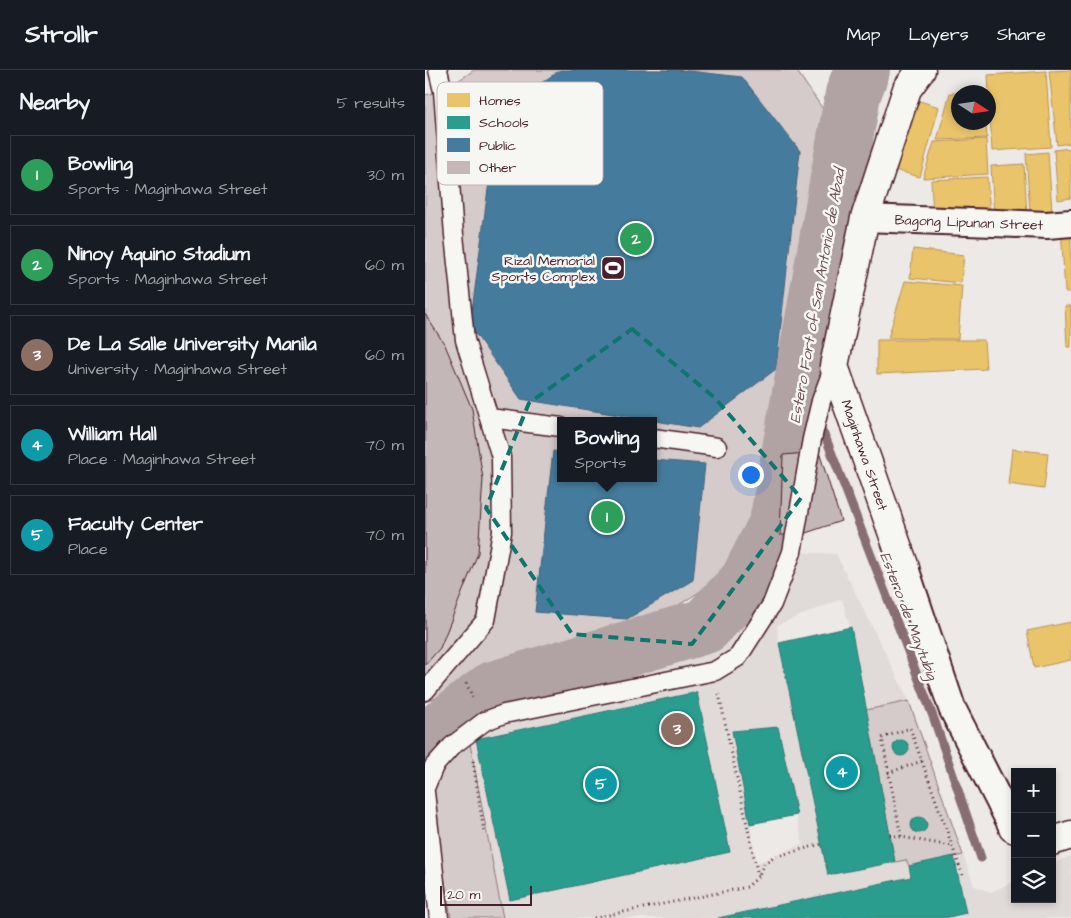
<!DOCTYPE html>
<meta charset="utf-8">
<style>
:root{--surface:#171b24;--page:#20242c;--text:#f1f3f6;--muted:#9ea1a6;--line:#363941;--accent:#ea580c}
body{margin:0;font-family:"Architects Daughter",sans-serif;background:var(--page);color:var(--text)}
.controls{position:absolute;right:15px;bottom:15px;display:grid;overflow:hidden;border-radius:0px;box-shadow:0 2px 8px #0003}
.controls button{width:45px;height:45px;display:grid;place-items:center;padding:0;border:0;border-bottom:1px solid var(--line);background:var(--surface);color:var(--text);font:25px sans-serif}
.compass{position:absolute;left:526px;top:15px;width:45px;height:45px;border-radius:50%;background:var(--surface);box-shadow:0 2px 8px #0003;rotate:102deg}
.scale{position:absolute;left:15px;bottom:12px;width:92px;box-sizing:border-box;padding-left:5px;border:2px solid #4a1f2b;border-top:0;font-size:14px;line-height:18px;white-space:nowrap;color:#4a1f2b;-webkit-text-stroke:4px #f6f6f2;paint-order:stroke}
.you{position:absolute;left:325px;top:404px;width:18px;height:18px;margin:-12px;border:4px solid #fff;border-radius:50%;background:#1a73e8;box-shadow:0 0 0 8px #1a73e833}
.badge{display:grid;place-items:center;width:32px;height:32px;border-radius:50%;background:var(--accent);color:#fff;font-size:16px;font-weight:700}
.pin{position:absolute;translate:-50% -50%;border:2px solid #fff;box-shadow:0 1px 5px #0006}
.popup{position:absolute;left:132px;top:347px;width:100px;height:65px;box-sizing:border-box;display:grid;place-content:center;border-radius:0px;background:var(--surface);filter:drop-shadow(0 1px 4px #0005);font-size:16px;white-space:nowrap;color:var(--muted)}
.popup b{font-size:19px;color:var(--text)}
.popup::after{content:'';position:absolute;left:50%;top:100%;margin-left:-10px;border:10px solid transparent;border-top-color:var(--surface)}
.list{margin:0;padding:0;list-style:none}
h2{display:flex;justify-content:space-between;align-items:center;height:65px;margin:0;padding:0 20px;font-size:21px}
h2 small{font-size:16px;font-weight:400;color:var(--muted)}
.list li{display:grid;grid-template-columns:32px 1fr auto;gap:15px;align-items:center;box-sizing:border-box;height:80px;margin:0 10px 10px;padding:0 10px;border:1px solid var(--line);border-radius:0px}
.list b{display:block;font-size:19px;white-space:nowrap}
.list p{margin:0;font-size:16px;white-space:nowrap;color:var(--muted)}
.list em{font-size:16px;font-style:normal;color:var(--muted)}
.icon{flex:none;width:28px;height:28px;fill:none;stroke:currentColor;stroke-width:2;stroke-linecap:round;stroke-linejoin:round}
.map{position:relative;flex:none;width:646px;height:848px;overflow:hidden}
header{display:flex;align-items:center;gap:30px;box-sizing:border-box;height:70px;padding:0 25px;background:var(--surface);border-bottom:1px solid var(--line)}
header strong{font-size:24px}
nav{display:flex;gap:28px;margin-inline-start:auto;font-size:18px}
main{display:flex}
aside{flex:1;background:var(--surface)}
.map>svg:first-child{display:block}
.built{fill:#e0dad8;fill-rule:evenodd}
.green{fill:#d4cbca;stroke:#8f757a;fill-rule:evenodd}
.homes{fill:#e9c46a;stroke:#b99257}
.schools{fill:#2a9d8f;stroke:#347771}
.public{fill:#457b9d;stroke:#465f7b}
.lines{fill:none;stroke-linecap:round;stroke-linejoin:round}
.stream{stroke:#886e73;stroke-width:9}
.river{stroke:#b1a2a3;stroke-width:56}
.building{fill:#c4b7b7;stroke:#4a1f2b}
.service-casing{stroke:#4a1f2b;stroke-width:21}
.pedestrian-casing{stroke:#4a1f2b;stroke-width:30}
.minor-casing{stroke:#4a1f2b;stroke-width:31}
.path{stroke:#4a1f2b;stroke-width:3;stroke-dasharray:1 4;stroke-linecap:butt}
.service{stroke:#f6f6f2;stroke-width:18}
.pedestrian{stroke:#f6f6f2;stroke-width:26}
.minor{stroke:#f6f6f2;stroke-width:28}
.marked{fill:none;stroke:#0f766e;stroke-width:4;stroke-dasharray:10 6;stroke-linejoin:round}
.labels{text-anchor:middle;stroke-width:5;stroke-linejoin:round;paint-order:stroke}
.street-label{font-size:14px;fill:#4a1f2b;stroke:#f6f6f2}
.poi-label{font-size:14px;fill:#4a1f2b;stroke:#f6f6f2;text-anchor:end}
.water-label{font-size:15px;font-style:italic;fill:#6e4d55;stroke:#f6f6f2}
.key{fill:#f6f6f2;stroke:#c2b6b6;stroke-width:1}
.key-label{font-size:14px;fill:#4a1f2b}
</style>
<header>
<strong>Strollr</strong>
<nav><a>Map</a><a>Layers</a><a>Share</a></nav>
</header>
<main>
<aside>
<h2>Nearby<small>5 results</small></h2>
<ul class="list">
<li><span class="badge" style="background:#2e9e5b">1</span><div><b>Bowling</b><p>Sports · Maginhawa Street</p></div><em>30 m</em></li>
<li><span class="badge" style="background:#2e9e5b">2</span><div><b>Ninoy Aquino Stadium</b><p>Sports · Maginhawa Street</p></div><em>60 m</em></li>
<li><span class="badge" style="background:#8d6e63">3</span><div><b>De La Salle University Manila</b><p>University · Maginhawa Street</p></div><em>60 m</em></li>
<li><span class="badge" style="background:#0f9aa8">4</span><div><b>William Hall</b><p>Place · Maginhawa Street</p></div><em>70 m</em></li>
<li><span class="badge" style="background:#0f9aa8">5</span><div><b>Faculty Center</b><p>Place</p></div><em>70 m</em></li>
</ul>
</aside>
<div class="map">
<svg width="646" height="848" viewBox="0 0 646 848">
<rect width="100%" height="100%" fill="#ece9e6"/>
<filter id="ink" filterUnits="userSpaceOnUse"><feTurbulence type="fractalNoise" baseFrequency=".02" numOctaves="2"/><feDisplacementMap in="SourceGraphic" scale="10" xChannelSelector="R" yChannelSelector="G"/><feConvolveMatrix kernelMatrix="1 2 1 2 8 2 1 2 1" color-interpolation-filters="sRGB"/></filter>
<g filter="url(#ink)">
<path class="built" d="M351,481l60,3 73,147 65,185 17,6 24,-11v18h37v-35l19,-8v62h-643l5,-11 -8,-92v-68l4,-12 13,-12 255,-78zM417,529l8,28 -71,16 -2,-18zM371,745l7,29 -47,19 -6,-39z"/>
<path class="green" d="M49,0h322l31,45 -68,394 -35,67 -53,34 -246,92v-607l18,-4zM136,351h92v57h-92z
M484,631l54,154 -54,11 -3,-6 -11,2 -29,-152z
M45,674l33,174h-52l-17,-103v-27l9,-19 13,-15z"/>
<path class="homes" d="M646,0v73l-14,2 -8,-74z
M621,1l5,76 -59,4 -4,-76z
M525,23h9v29h27l1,16 -50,2z
M485,28l29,9 -19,70 -29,-8z
M561,69l2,35 -65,4 11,-36z
M646,78v50l-13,2 -4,-50z
M623,82l4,59 -22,1 -4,-58z
M599,94l3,51 -33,2 -3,-51z
M562,107l3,36 -57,3 -2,-36z
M636,158h10v64h-6z
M488,179l51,6 -3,28 -51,-5z
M480,211l57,5 -4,53 -70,-1z
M640,236h6v41h-4z
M452,270h107l2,29 -109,5z
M587,379l36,4 -4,36 -36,-5z
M646,552v38l-37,8 -7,-37z"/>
<path class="schools" d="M426,557l44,235 -67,13 -49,-232z
M272,622l33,160 -220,48 -34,-161z
M353,657l19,88 -47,9 -18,-93z
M468 678a8 8 0 1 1 16 0a8 8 0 1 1-16 0Z
M486 755a8 8 0 1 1 16 0a8 8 0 1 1-16 0Z
M529,786l12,57 -21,5h-227l193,-41 -2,-11z"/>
<path class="public" d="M135,0h120l62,7 58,74 -24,218 -78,59 -177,-29 -51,-73 28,-213z
M128,381l8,1v26h92v-18l52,4 -12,116 -66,39 -92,-7z"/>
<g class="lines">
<path class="stream" d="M376,318l26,53 107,278 47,139"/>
<path class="river" d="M0,671l68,-52 212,-63 42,-44 30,-59 76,-429 9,-24"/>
</g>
<path class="building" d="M0,244l20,31 27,64 11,70 -5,74 -38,95 -15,17z
M394,382l22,69 -41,14h-20l3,-80z"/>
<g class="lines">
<defs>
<path id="service" d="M64,348l72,9
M228,368l64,9
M0,621l61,-71 16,-88 -1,-75 -36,-117 -11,-105 -11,-144 -5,-21
M0,718l9,-22 18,-20 33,-25 19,-7 211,-43 23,-14 34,-53 20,-52 20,-113 9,-38 13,-35
M0,722l14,126"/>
<g id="pedestrian">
<path id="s1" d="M440,148l182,7 24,-2"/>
<path d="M480,498l47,140 61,120"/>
</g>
<path id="minor" d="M480,498l-71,-202 31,-148 42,-129 14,-19
M588,758l2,1
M627,771l19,-6"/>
</defs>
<use href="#service" class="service-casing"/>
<use href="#pedestrian" class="pedestrian-casing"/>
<use href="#minor" class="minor-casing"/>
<path class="path" d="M41,613l8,17
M294,624l39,182
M48,691l11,71
M463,703l34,-12
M465,765l62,11
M476,766l-19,-98 28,-10 54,151
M169,848l153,-31 11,-10 6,-13 9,-7 49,-13"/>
<use href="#service" class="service"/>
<use href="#pedestrian" class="pedestrian"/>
<use href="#minor" class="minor"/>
</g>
</g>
<path class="marked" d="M207,259l83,69 86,100 -109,146 -120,-10 -86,-126 43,-105z"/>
<defs>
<symbol id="stadium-square" viewBox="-11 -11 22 22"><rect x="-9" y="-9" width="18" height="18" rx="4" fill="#4a1f2b" stroke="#f6f6f2"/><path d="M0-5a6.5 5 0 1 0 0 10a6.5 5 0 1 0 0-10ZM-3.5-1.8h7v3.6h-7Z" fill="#fff"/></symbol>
</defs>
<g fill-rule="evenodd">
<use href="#stadium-square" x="174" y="184" width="28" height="28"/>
</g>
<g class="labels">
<g class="street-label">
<text dy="5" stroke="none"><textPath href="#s1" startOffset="104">Bagong Lipunan Street</textPath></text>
<text transform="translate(440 385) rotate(71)" y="5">Maginhawa Street</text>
</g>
<g class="poi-label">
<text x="170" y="195">Rizal Memorial<tspan x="170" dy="16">Sports Complex</tspan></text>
</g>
<g class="water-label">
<text transform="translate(392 226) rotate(-80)" y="5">Estero Fort of San Antonio de Abad</text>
<text transform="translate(484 546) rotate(69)" y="5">Estero de Maytubig</text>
</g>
</g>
<rect x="12" y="12" width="166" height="103" rx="8" class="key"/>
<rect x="22" y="23" width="23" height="14" fill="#e9c46a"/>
<rect x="22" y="46" width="23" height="13" fill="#2a9d8f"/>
<rect x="22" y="68" width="23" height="14" fill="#457b9d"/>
<rect x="22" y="91" width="23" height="13" fill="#c4b7b7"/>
<g class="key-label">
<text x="54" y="35">Homes</text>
<text x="54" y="57">Schools</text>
<text x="54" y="80">Public</text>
<text x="54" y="102">Other</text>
</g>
</svg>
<div class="controls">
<button>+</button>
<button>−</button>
<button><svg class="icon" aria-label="layers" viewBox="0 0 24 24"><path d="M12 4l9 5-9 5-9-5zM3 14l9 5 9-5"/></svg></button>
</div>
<svg class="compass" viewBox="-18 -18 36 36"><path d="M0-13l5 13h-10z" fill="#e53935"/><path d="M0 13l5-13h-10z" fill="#9ea1a6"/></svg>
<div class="scale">20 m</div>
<div class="you"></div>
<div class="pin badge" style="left:182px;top:447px;background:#2e9e5b">1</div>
<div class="popup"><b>Bowling</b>Sports</div>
<div class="pin badge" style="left:211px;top:169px;background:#2e9e5b">2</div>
<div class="pin badge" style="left:252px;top:659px;background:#8d6e63">3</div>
<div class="pin badge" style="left:417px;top:702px;background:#0f9aa8">4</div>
<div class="pin badge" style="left:176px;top:714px;background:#0f9aa8">5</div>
</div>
</main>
